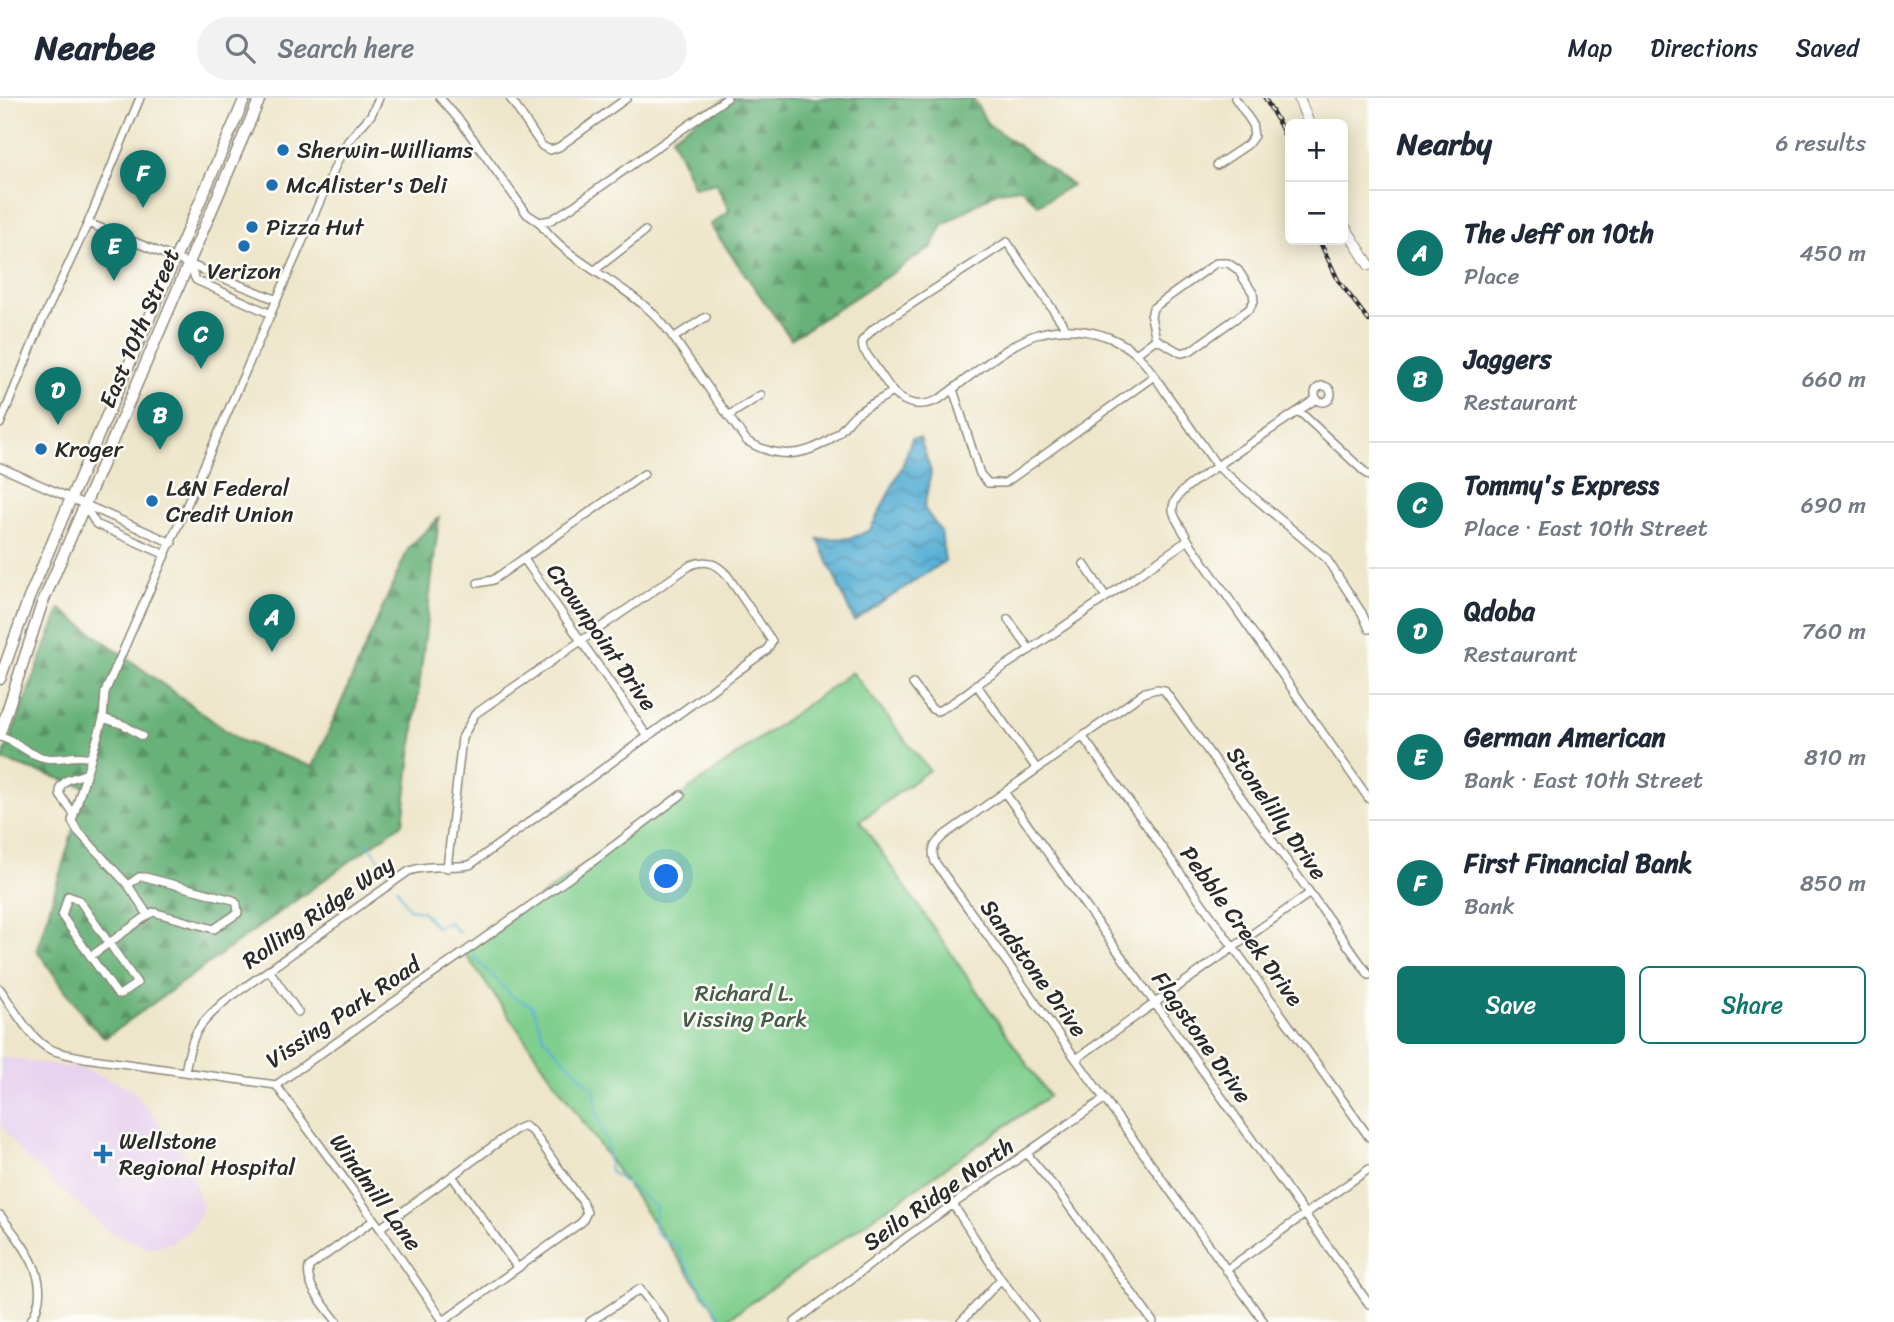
<!DOCTYPE html>
<meta charset="utf-8">
<style>
:root{--surface:#fff;--page:#f2f2f3;--text:#1f2937;--muted:#747a83;--line:#e0e1e3;--accent:#0f766e}
body{margin:0;font-family:Sriracha,sans-serif;background:var(--page);color:var(--text)}
.controls{position:absolute;right:21px;top:21px;display:grid;overflow:hidden;border-radius:10px;box-shadow:0 4px 18px #0003}
.controls button{width:63px;height:63px;display:grid;place-items:center;padding:0;border:0;border-bottom:2px solid var(--line);background:var(--surface);color:var(--text);font:35px sans-serif}
.you{position:absolute;left:667px;top:779px;width:24px;height:24px;margin:-18px;border:5px solid #fff;border-radius:50%;background:#1a73e8;box-shadow:0 0 0 10px #1a73e833}
.badge{display:grid;place-items:center;width:46px;height:46px;border-radius:50%;background:var(--accent);color:#fff;font-size:23px;font-weight:700}
.pin{position:absolute;translate:-50% -58px;filter:drop-shadow(0 2px 4px #0008)}
.pin::after{content:'';position:absolute;top:37px;width:24px;height:21px;background:inherit;clip-path:polygon(0 0,100% 0,50% 100%)}
.list{margin:0;padding:0;list-style:none}
h2{display:flex;justify-content:space-between;align-items:center;height:91px;margin:0;padding:0 28px;font-size:30px}
h2 small{font-size:23px;font-weight:400;color:var(--muted)}
.list li{display:grid;grid-template-columns:46px 1fr auto;gap:21px;align-items:center;box-sizing:border-box;height:126px;padding:0 28px;border-top:2px solid var(--line)}
.list b{display:block;font-size:26px;white-space:nowrap}
.list p{margin:0;font-size:23px;white-space:nowrap;color:var(--muted)}
.list em{font-size:23px;font-style:normal;color:var(--muted)}
.actions{display:flex;gap:14px;padding:21px 28px}
.actions a{flex:1;padding:16px 0;border:2px solid var(--accent);border-radius:10px;text-align:center;font-size:24px;color:var(--accent)}
.actions .main{background:var(--accent);color:#fff}
.icon{flex:none;width:38px;height:38px;fill:none;stroke:currentColor;stroke-width:2;stroke-linecap:round;stroke-linejoin:round}
.map{position:relative;flex:none;width:1369px;height:1224px;overflow:hidden}
header{display:flex;align-items:center;gap:42px;box-sizing:border-box;height:98px;padding:0 35px;background:var(--surface);border-bottom:2px solid var(--line)}
header strong{font-size:33px}
nav{display:flex;gap:38px;margin-inline-start:auto;font-size:24px}
.search{width:490px;height:63px;background:var(--page);display:flex;align-items:center;gap:18px;box-sizing:border-box;padding:0 24px;border-radius:38px;color:var(--muted);font-size:26px}
main{display:flex}
aside{flex:1;background:var(--surface)}
.map>svg:first-child{display:block}
.built{fill:#e7d2ef}
.forest{fill:url(#forest-firs);stroke:#4a6e52;stroke-width:2}
.park{fill:#80cf8e;stroke:#567d5c;stroke-width:2}
.water{fill:url(#water-waves);stroke:#426e80;stroke-width:2}
.lines{fill:none;stroke-linecap:round;stroke-linejoin:round}
.stream{stroke:#59b0d5;stroke-width:2}
.street-casing{stroke:#8c887a;stroke-width:10}
.secondary-casing{stroke:#8c887a;stroke-width:12}
.primary-casing{stroke:#8c887a;stroke-width:13}
.street{stroke:#fff;stroke-width:7}
.secondary{stroke:#fff;stroke-width:10}
.primary{stroke:#fff;stroke-width:10}
.rail-casing{stroke:#2b2b2b;stroke-width:4.5}
.rail{stroke:#fdfcf7;stroke-width:2;stroke-dasharray:5;stroke-linecap:butt}
.poi-dot{fill:#1f6fb2;stroke:#fdfcf7;stroke-width:2.5}
.labels{text-anchor:middle;stroke-width:5;stroke-linejoin:round;paint-order:stroke}
.poi-label{font-size:23px;fill:#2b2b2b;stroke:#fdfcf7;text-anchor:start}
.street-label{font-size:23px;fill:#2b2b2b;stroke:#fdfcf7}
.park-label{font-size:23px;fill:#445c49;stroke:#fdfcf7}
</style>
<header>
<strong>Nearbee</strong>
<div class="search"><svg class="icon" aria-label="search" viewBox="0 0 24 24"><circle cx="10" cy="10" r="6"/><path d="M15 15l6 6"/></svg>Search here</div>
<nav><a>Map</a><a>Directions</a><a>Saved</a></nav>
</header>
<main>
<div class="map">
<svg width="1369" height="1224" viewBox="0 0 1369 1224">
<defs>
<pattern id="forest-firs" width="22" height="20" patternUnits="userSpaceOnUse" patternTransform="scale(1.75)"><rect width="22" height="20" fill="#68b279"/><path d="M5 1l3.5 6h-7zM16 11l3.5 6h-7z" fill="#569163"/></pattern>
<pattern id="water-waves" width="16" height="10" patternUnits="userSpaceOnUse" patternTransform="scale(1.75)"><rect width="16" height="10" fill="#59b0d5"/><path d="M0 5q4-4 8 0t8 0" fill="none" stroke="#4a8fad"/></pattern>
</defs>
<rect width="100%" height="100%" fill="#fdfcf7"/>
<filter id="ink" filterUnits="userSpaceOnUse"><feTurbulence type="fractalNoise" baseFrequency=".0143" numOctaves="2"/><feDisplacementMap in="SourceGraphic" scale="14" xChannelSelector="R" yChannelSelector="G"/><feConvolveMatrix kernelMatrix="1 2 1 2 8 2 1 2 1" color-interpolation-filters="sRGB"/></filter>
<filter id="wash" filterUnits="userSpaceOnUse"><feTurbulence type="fractalNoise" baseFrequency=".00686" numOctaves="4" result="noise"/><feDisplacementMap in="SourceGraphic" scale="28" xChannelSelector="R" yChannelSelector="G"/><feGaussianBlur stdDeviation="1.57" result="paint"/><feColorMatrix in="noise" values="0 0 0 0 0 0 0 0 0 0 0 0 0 0 0 0 0 1.4 0 .05"/><feComposite in="paint" operator="in"/></filter>
<g filter="url(#wash)">
<rect width="100%" height="100%" fill="#eee6ca"/>
<path class="built" d="M0,959l84,12 47,19 55,67 17,54 -11,19 -21,15 -21,5 -41,-16 -89,-80 -20,-28z"/>
<path class="forest" d="M727,0h246l14,25 85,62 -34,20 -17,-17 -23,3 -55,34 -11,22 -141,92 -81,-114 19,-14 -13,-28 -22,5 -22,-51z
M439,420l-36,305 -298,215 -18,-17 -50,-71 49,-163 -84,-27 58,-151 179,131 74,27 96,-220z"/>
<path class="park" d="M852,574l77,98 -69,51 189,275 -326,226 -259,-370z"/>
<path class="water" d="M912,340h8l11,34 -7,36 17,24 4,29 -91,60 -36,-82 34,-1 18,-8 32,-63z"/>
<g class="lines">
<path class="stream" d="M368,745l20,29
M397,790l12,21 13,2 14,16 13,-5 11,11
M474,859l39,40 19,9 12,32 51,53 1,20 10,30 4,30 46,36c-6,28 0,26 22,40l2,8 43,67"/>
</g>
</g>
<g filter="url(#ink)">
<g class="lines">
<defs>
<path id="street" d="M440,0l21,24 66,92 12,8 12,-2 21,-13 155,-109
M510,0l32,48 8,4 9,-3 68,-49
M1217,67l30,-20 7,-9 -2,-13 -17,-25
M539,124c27,38 73,55 108,86 18,15 31,36 44,55 18,26 36,52 56,78 31,19 61,16 90,-7 7,-6 12,-14 19,-20 11,-8 25,-15 37,-22l-30,-43 -1,-8 11,-12 134,-87 59,87
M88,125l189,77
M189,167l7,15 75,34
M595,172l50,-39
M673,240l33,-21
M1136,256l20,-15 -5,-22 2,-9 63,-45h12l10,7 15,23 1,8 -5,8 -59,42 -9,2 -25,-14
M1315 296a8 8 0 1 1 16 0a8 8 0 1 1-16 0Z
M953,291l27,85 8,9h17l149,-107
M893,294c14,14 28,15 45,8 30,-21 59,-48 92,-63 32,-14 80,-7 106,17 13,11 22,28 32,42 17,23 33,47 49,70 -13,10 -51,29 -43,48 3,9 10,17 14,26
M1316,301l-99,67 109,92 36,55 7,16
M1299,313l70,65
M728,318l33,-21
M0,326l42,-103 46,-98 52,-125
M0,369l172,76
M85,408l11,18 70,31
M524,461l124,178
M1084,466l22,33
M478,485l15,-3 151,-106
M1008,521l22,31
M913,586l19,25 5,2c20,-8 36,-25 54,-36 67,-43 132,-90 197,-135l181,259
M976,586l61,85
M103,620l21,7 18,11
M0,639c18,4 29,19 46,21 16,3 28,-5 44,0
M1083,639l286,400
M1005,695l364,511
M73,715l-13,-18v-8l7,-7 18,-6
M128,787l11,-8h6l88,23 4,4 1,9 -24,16 -61,-17 -5,3
M68,798l11,4 58,83 -16,11h-4l-55,-78z
M91,858l57,-41 -20,-30 -51,-55 -5,-9 31,-102 2,-27 233,-532 10,-19 23,-26 8,-17
M269,872l29,42
M0,891c13,18 27,45 46,58 11,7 27,8 39,11l191,27 319,-225 86,-65
M1076,961l234,-166
M185,974c7,-39 11,-45 40,-71l184,-130c20,-7 41,-3 61,-6l297,-215 5,-9 -45,-66c-11,-12 -21,-16 -36,-10l-216,149 -13,24 -15,130
M276,987l104,143 64,94
M1027,1056l34,41 92,127
M452,1078l65,91
M954,1108l47,73 33,43
M0,1117c24,31 56,68 30,107
M380,1130l135,-98 9,-4 9,6 49,69 5,11 -5,10 -140,100
M1226,1172l143,-101
M337,1224c-11,-16 -32,-35 -28,-55l65,-47
M590,1224l50,-33 25,33
M795,1224l114,-87 195,-136
M961,1224l40,-43
M1264,1224l-329,-460c-5,-13 0,-19 11,-28l199,-142 12,-3 7,1 205,285"/>
<path id="secondary" d="M1299,0l10,26
M1343,126l26,41"/>
<path id="primary" d="M0,581l29,-81 42,-100 174,-400
M0,635l42,-129 218,-506"/>
</defs>
<use href="#street" class="street-casing"/>
<use href="#secondary" class="secondary-casing"/>
<use href="#primary" class="primary-casing"/>
<use href="#street" class="street"/>
<use href="#secondary" class="secondary"/>
<use href="#primary" class="primary"/>
<defs>
<path id="rail" d="M1265,0l17,31 8,21
M1319,142l19,40 31,41"/>
</defs>
<use href="#rail" class="rail-casing"/>
<use href="#rail" class="rail"/>
</g>
</g>
<g class="poi-dot">
<circle cx="283" cy="52" r="7"/>
<circle cx="272" cy="87" r="7"/>
<circle cx="252" cy="129" r="7"/>
<circle cx="244" cy="148" r="7"/>
<circle cx="41" cy="351" r="7"/>
<circle cx="152" cy="403" r="7"/>
<path d="M99.5 1045.5h7v7h7v7h-7v7h-7v-7h-7v-7h7z"/>
</g>
<g class="labels">
<g class="poi-label">
<text x="297" y="60">Sherwin-Williams</text>
<text x="286" y="95">McAlister's Deli</text>
<text x="266" y="137">Pizza Hut</text>
<text x="244" y="181" text-anchor="middle">Verizon</text>
<text x="55" y="359">Kroger</text>
<text x="166" y="398">L&amp;N Federal<tspan x="166" dy="26">Credit Union</tspan></text>
<text x="119" y="1051">Wellstone<tspan x="119" dy="26">Regional Hospital</tspan></text>
</g>
<g class="street-label">
<text transform="translate(139 230) rotate(-67)" y="8">East 10th Street</text>
<text transform="translate(602 539) rotate(55)" y="8">Crownpoint Drive</text>
<text transform="translate(1277 715) rotate(55)" y="8">Stonelilly Drive</text>
<text transform="translate(318 814) rotate(-35)" y="8">Rolling Ridge Way</text>
<text transform="translate(1242 828) rotate(54)" y="8">Pebble Creek Drive</text>
<text transform="translate(1034 870) rotate(54)" y="8">Sandstone Drive</text>
<text transform="translate(343 914) rotate(-34)" y="8">Vissing Park Road</text>
<text transform="translate(1202 939) rotate(55)" y="8">Flagstone Drive</text>
<text transform="translate(376 1094) rotate(54)" y="8">Windmill Lane</text>
<text transform="translate(938 1096) rotate(-35)" y="8">Seilo Ridge North</text>
</g>
<g class="park-label">
<text x="745" y="903">Richard L.<tspan x="745" dy="26">Vissing Park</tspan></text>
</g>
</g>
</svg>
<div class="controls">
<button>+</button>
<button>−</button>
</div>
<div class="you"></div>
<div class="pin badge" style="left:272px;top:554px">A</div>
<div class="pin badge" style="left:160px;top:352px">B</div>
<div class="pin badge" style="left:201px;top:271px">C</div>
<div class="pin badge" style="left:58px;top:327px">D</div>
<div class="pin badge" style="left:114px;top:183px">E</div>
<div class="pin badge" style="left:143px;top:110px">F</div>
</div>
<aside>
<h2>Nearby<small>6 results</small></h2>
<ul class="list">
<li><span class="badge">A</span><div><b>The Jeff on 10th</b><p>Place</p></div><em>450 m</em></li>
<li><span class="badge">B</span><div><b>Jaggers</b><p>Restaurant</p></div><em>660 m</em></li>
<li><span class="badge">C</span><div><b>Tommy's Express</b><p>Place · East 10th Street</p></div><em>690 m</em></li>
<li><span class="badge">D</span><div><b>Qdoba</b><p>Restaurant</p></div><em>760 m</em></li>
<li><span class="badge">E</span><div><b>German American</b><p>Bank · East 10th Street</p></div><em>810 m</em></li>
<li><span class="badge">F</span><div><b>First Financial Bank</b><p>Bank</p></div><em>850 m</em></li>
</ul>
<div class="actions"><a class="main">Save</a><a>Share</a></div>
</aside>
</main>
